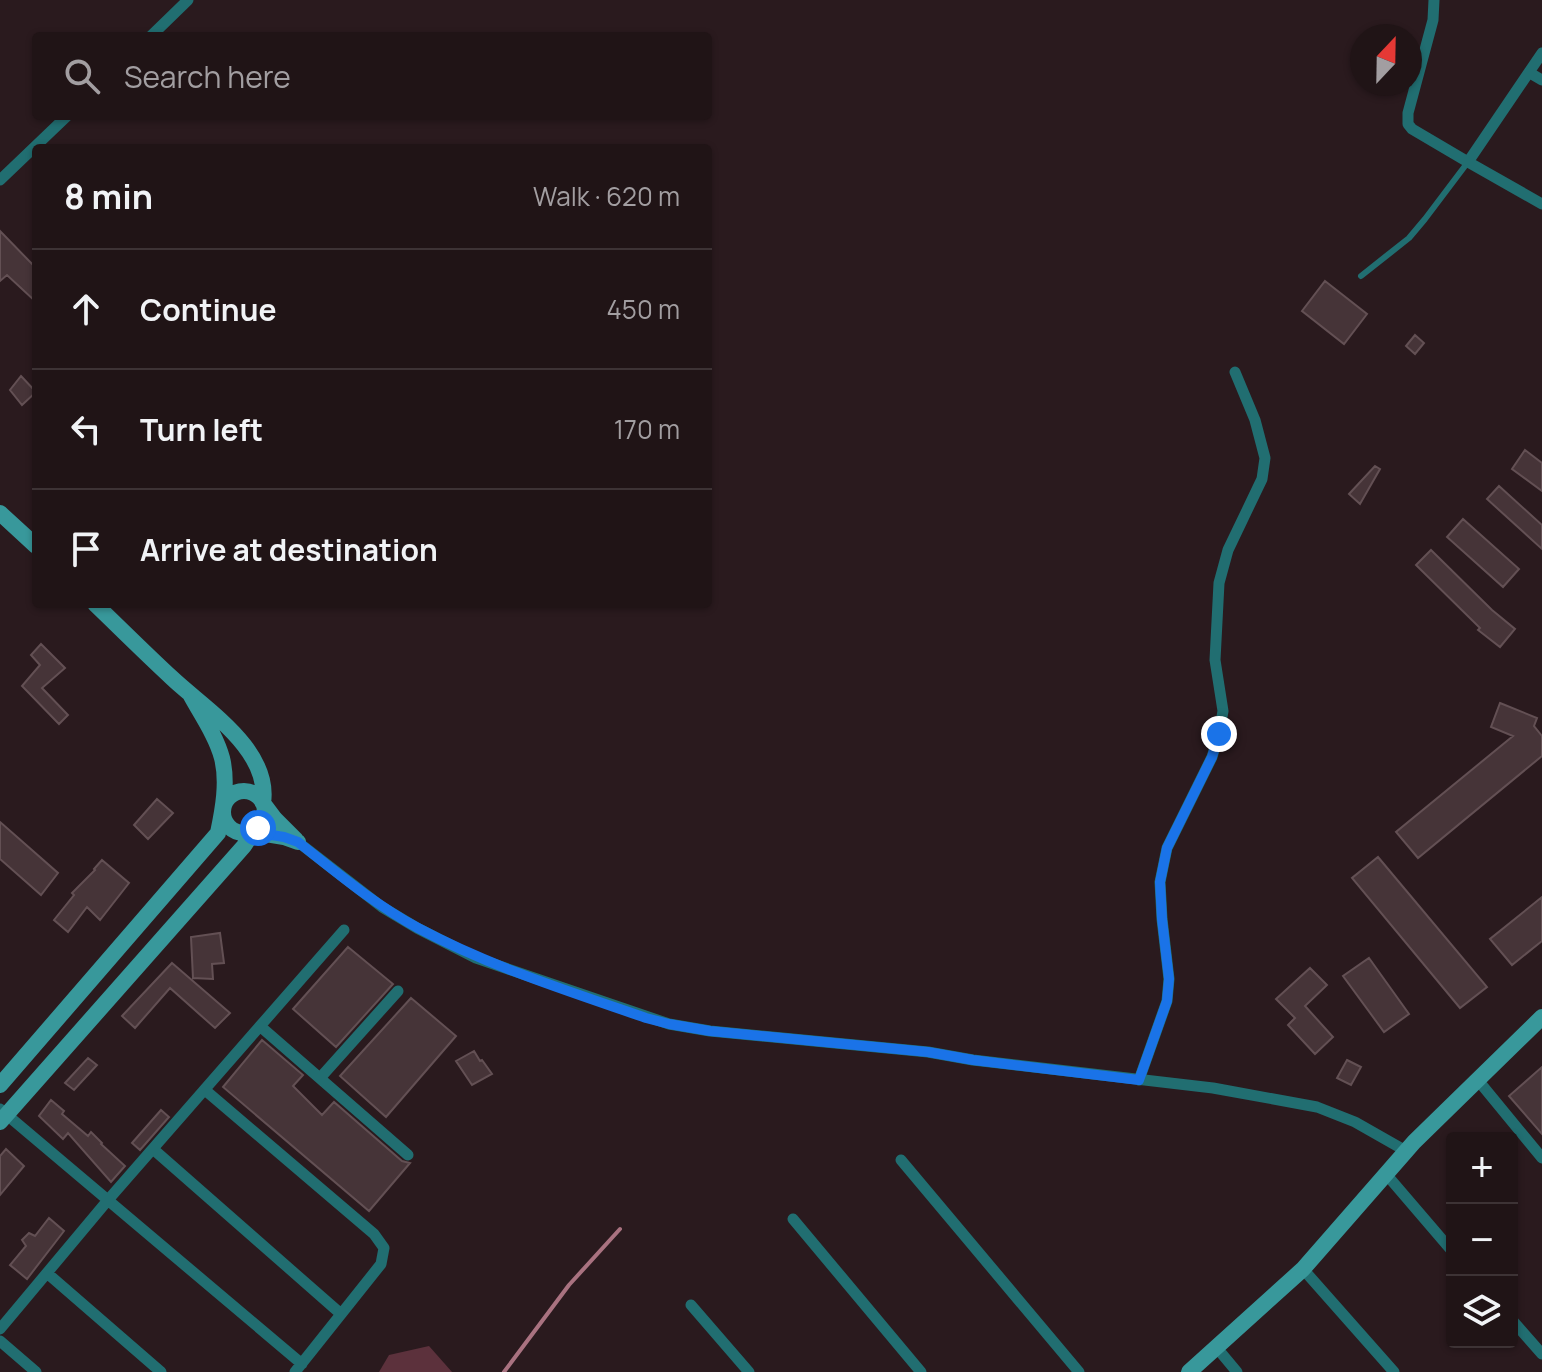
<!DOCTYPE html>
<meta charset="utf-8">
<style>
:root{--surface:#201416;--page:#281d1f;--text:#f1f3f6;--muted:#a29ea1;--line:#3d3335}
body{margin:0;font-family:Manrope,sans-serif;background:var(--page);color:var(--text)}
.controls{position:absolute;right:24px;bottom:24px;display:grid;overflow:hidden;border-radius:8px;box-shadow:0 2px 6px #0004}
.controls button{width:72px;height:72px;display:grid;place-items:center;padding:0;border:0;border-bottom:2px solid var(--line);background:var(--surface);color:var(--text);font:40px sans-serif}
.compass{position:absolute;left:1350px;top:24px;width:72px;height:72px;border-radius:50%;background:var(--surface);box-shadow:0 2px 6px #0004;rotate:22deg}
.stop{position:absolute;width:24px;height:24px;margin:-18px;border:6px solid #1a73e8;border-radius:50%;background:#fff}
.stop.end{background:#1a73e8;border-color:#fff;box-shadow:0 2px 8px #0008}
.list{margin:0;padding:0;list-style:none}
h2{display:flex;justify-content:space-between;align-items:center;height:104px;margin:0;padding:0 32px;font-size:34px}
h2 small{font-size:26px;font-weight:400;color:var(--muted)}
.list li{display:grid;grid-template-columns:52px 1fr auto;gap:24px;align-items:center;box-sizing:border-box;height:120px;padding:0 32px;border-top:2px solid var(--line)}
.list b{display:block;font-size:30px;white-space:nowrap}
.list em{font-size:26px;font-style:normal;color:var(--muted)}
.icon{flex:none;width:44px;height:44px;fill:none;stroke:currentColor;stroke-width:2;stroke-linecap:round;stroke-linejoin:round}
.map{position:relative;flex:none;width:1542px;height:1372px;overflow:hidden}
.search{position:absolute;background:var(--surface);box-shadow:0 2px 6px #0004;left:32px;top:32px;width:680px;height:88px;display:flex;align-items:center;gap:20px;box-sizing:border-box;padding:0 28px;border-radius:8px;color:var(--muted);font-size:30px}
.panel{position:absolute;background:var(--surface);box-shadow:0 2px 6px #0004;left:32px;top:144px;width:680px;height:464px;border-radius:8px}
.map>svg:first-child{display:block}
.green{fill:#5c313c}
.lines{fill:none;stroke-linecap:round;stroke-linejoin:round}
.stream{stroke:#a97280;stroke-width:4}
.building{fill:#463438;stroke:#635054;stroke-width:2}
.lane{stroke:#216e71;stroke-width:6}
.street{stroke:#216e71;stroke-width:11}
.secondary{stroke:#38989b;stroke-width:16}
.route{stroke:#1a73e8;stroke-width:10}
</style>
<div class="map">
<svg width="1542" height="1372" viewBox="0 0 1542 1372">
<rect width="100%" height="100%" fill="#2a1a1e"/>
<path class="green" d="M429,1346l23,26h-73l10,-17z"/>
<g class="lines">
<path class="stream" d="M504,1372l65,-87 51,-56"/>
</g>
<path class="building" d="M0,231l36,37v34l-29,-27 -7,6z
M1325,281l42,33 -23,30 -42,-33z
M1415,335l9,8 -9,11 -9,-8z
M21,376l15,16 -14,13 -12,-15z
M1525,450l17,13v28l-30,-22z
M1375,466l5,3 -20,35 -11,-10z
M1499,486l43,39v24l-55,-50z
M1463,519l56,50 -16,18 -56,-50z
M1431,550l61,60 23,19 -15,18 -22,-17 2,-2 -64,-63z
M41,644l24,24 -23,20 26,27 -9,9 -37,-38 18,-21 -9,-10z
M1500,703l37,15 -3,8 8,10v20l-124,102 -22,-26 117,-96 -22,-9z
M157,799l16,14 -25,26 -14,-14z
M0,822l58,51 -17,22 -41,-36z
M1378,857l109,130 -27,21 -108,-130z
M102,860l27,23 -29,37 -13,-13 -19,25 -14,-12 20,-25 -2,-2 23,-23 -1,-1z
M1542,897v44l-30,24 -22,-26z
M220,933l4,30 -12,1 1,15 -20,-1 -2,-41z
M348,947l45,37 -57,63 -43,-38z
M1369,958l40,56 -25,18 -41,-56z
M172,963l58,50 -15,15 -45,-40 -35,40 -13,-12z
M1310,968l17,17 -22,21 28,31 -18,17 -27,-29 7,-7 -19,-19z
M411,998l45,38 -70,81 -46,-41z
M262,1040l41,35 -10,11 29,29 12,-13 68,59 8,2 -41,48 -146,-124z
M474,1051l6,10 2,-1 10,14 -20,11 -16,-24z
M88,1058l9,7 -23,25 -9,-7z
M1347,1060l14,7 -10,18 -14,-7z
M1542,1067v67l-33,-38z
M51,1100l13,11 -2,3 26,22 3,-4 11,11 -1,1 24,22 -14,16 -43,-49 -5,6 -24,-23z
M161,1110l8,7 -29,33 -8,-7z
M6,1149l18,17 -24,29v-39z
M49,1218l15,13 -37,48 -17,-14 16,-19 -4,-6 7,-7 6,3z"/>
<g class="lines">
<path class="lane" d="M1361,276l48,-38 16,-19 43,-57"/>
<path class="street" d="M1434,0l-1,20 -25,93v11l4,5 56,33
M151,36l37,-36
M1542,53l-74,109 74,42
M1530,73l12,7
M0,180l67,-64
M298,842l84,65 35,21 59,30 193,66 41,7 218,21 45,8 240,28 104,19 38,15 51,29
M261,1027l147,128
M320,1078l78,-87
M1477,1079l65,79
M1139,1080l28,-79 2,-22 -7,-60 -2,-37 7,-34 45,-91 7,-23 4,-23 -8,-51 4,-77 9,-33 34,-71 3,-21 -10,-38 -20,-48
M205,1090l169,144 10,14 -3,16 -86,108
M0,1109l302,255
M153,1149l188,165
M901,1160l178,212
M1386,1174l66,77
M793,1219l128,153
M1303,1269l91,103
M47,1273l114,99
M691,1305l58,67
M1512,1320l30,34
M0,1329l108,-129 236,-270
M0,1341l36,31
M1217,1348l20,24"/>
<path class="secondary" d="M0,513l36,33
M95,604c26,25 51,50 77,74 34,32 99,72 91,125l12,16 21,21
M223 812a21 21 0 1 1 42 0a21 21 0 1 1-42 0Z
M0,1085l218,-252c5,-24 10,-51 4,-75 -6,-22 -20,-42 -31,-62
M0,1122l244,-276 9,-14 31,5 14,5
M1189,1372l114,-103 111,-127 128,-125"/>
</g>
<g class="lines">
<path class="route" d="M258,828l-5,4 31,5 14,5c38,30 76,62 120,86 73,39 150,63 228,90l23,6 41,7 218,21 45,8 166,20 28,-79 2,-22 -7,-60 -2,-37 7,-34 45,-91 7,-23"/>
</g>
</svg>
<div class="controls">
<button>+</button>
<button>−</button>
<button><svg class="icon" aria-label="layers" viewBox="0 0 24 24"><path d="M12 4l9 5-9 5-9-5zM3 14l9 5 9-5"/></svg></button>
</div>
<svg class="compass" viewBox="-18 -18 36 36"><path d="M0-13l5 13h-10z" fill="#e53935"/><path d="M0 13l5-13h-10z" fill="#a29ea1"/></svg>
<div class="stop" style="left:258px;top:828px"></div>
<div class="stop end" style="left:1219px;top:734px"></div>
<div class="search"><svg class="icon" aria-label="search" viewBox="0 0 24 24"><circle cx="10" cy="10" r="6"/><path d="M15 15l6 6"/></svg>Search here</div>
<section class="panel">
<h2>8 min<small>Walk · 620 m</small></h2>
<ul class="list">
<li><svg class="icon" aria-label="ahead" viewBox="0 0 24 24"><path d="M12 20V5M6 11l6-6 6 6"/></svg><div><b>Continue</b></div><em>450 m</em></li>
<li><svg class="icon" aria-label="left" viewBox="0 0 24 24"><path d="M17 20v-9H6M10 6l-5 5 5 5"/></svg><div><b>Turn left</b></div><em>170 m</em></li>
<li><svg class="icon" aria-label="arrive" viewBox="0 0 24 24"><path d="M6 21V4h12l-3 4 3 4H6"/></svg><div><b>Arrive at destination</b></div></li>
</ul>
</section>
</div>
